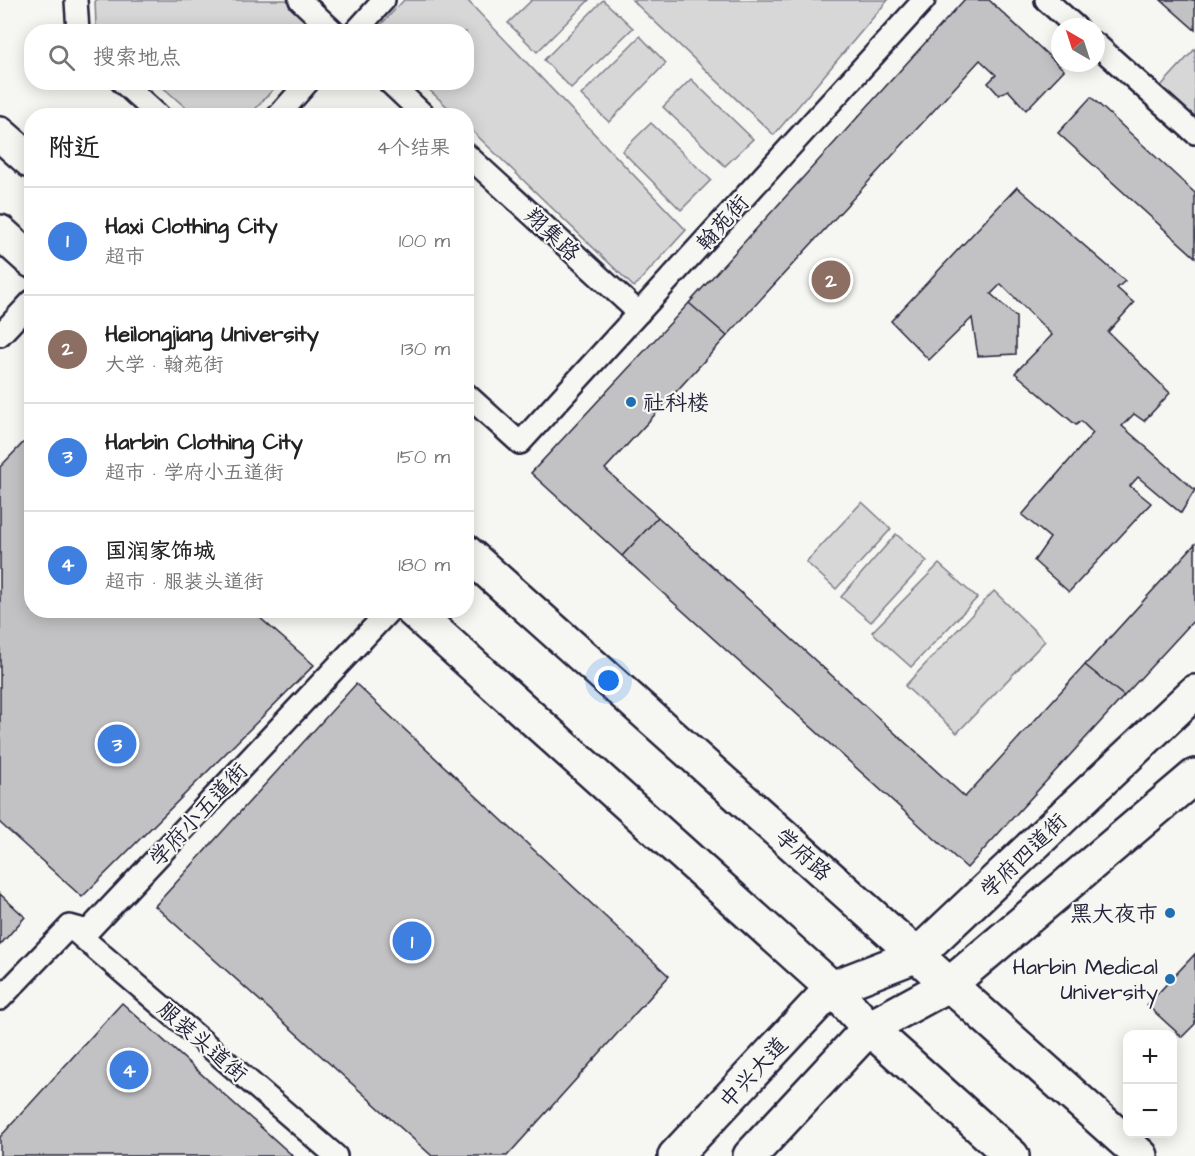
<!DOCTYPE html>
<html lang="zh">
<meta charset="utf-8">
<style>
:root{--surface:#fff;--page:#f6f6f6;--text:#222;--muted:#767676;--line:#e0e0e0;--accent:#ea580c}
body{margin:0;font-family:"Architects Daughter","LXGW WenKai TC",sans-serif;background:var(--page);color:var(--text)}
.controls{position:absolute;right:18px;bottom:18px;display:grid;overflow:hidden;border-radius:12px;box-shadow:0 3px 15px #0003}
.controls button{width:54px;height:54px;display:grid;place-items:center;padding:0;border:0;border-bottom:2px solid var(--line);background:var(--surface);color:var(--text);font:30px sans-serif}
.compass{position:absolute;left:1051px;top:18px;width:54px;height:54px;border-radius:50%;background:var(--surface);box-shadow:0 3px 15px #0003;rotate:321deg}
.you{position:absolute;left:609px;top:681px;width:21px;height:21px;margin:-15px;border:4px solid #fff;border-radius:50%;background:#1a73e8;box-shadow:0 0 0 9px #1a73e833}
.badge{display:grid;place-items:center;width:39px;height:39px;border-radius:50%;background:var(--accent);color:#fff;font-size:20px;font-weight:700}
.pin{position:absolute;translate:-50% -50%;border:3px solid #fff;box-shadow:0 2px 6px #0006}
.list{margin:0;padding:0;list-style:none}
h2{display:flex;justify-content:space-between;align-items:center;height:78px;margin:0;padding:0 24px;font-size:26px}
h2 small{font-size:20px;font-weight:400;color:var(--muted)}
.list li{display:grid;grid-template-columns:39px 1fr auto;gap:18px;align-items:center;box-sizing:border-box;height:108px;padding:0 24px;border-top:2px solid var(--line)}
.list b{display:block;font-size:22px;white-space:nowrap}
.list p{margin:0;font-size:20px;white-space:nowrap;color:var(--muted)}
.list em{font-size:20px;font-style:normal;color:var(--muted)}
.icon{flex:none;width:33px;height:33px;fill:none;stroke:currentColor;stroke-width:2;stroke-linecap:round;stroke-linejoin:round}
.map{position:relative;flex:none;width:1195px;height:1156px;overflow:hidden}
.search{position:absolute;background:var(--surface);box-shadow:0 3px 15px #0003;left:24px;top:24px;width:450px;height:66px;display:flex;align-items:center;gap:15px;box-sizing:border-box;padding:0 21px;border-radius:24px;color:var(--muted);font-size:22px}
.panel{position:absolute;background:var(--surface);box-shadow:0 3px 15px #0003;left:24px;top:108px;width:450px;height:510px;border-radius:24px}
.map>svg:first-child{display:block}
.green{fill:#d7d7d7;stroke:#7c7c89;stroke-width:1.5}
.building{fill:#c2c2c4;stroke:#22223b;stroke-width:1.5}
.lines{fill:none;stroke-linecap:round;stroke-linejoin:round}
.minor-casing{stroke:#22223b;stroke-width:26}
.primary-casing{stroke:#22223b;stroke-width:38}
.trunk-casing{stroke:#22223b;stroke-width:38}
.minor{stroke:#f6f6f2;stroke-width:21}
.primary{stroke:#f6f6f2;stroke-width:33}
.trunk{stroke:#f6f6f2;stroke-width:33}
.poi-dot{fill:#1f6fb2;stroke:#f6f6f2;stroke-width:2}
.labels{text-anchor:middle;stroke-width:4.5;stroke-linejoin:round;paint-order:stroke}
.street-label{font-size:22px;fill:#22223b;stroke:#f6f6f2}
.poi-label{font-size:22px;fill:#22223b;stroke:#f6f6f2;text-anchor:end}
</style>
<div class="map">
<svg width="1195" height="1156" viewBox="0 0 1195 1156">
<rect width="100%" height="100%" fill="#f6f6f2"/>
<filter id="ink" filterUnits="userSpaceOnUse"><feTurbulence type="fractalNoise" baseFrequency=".0167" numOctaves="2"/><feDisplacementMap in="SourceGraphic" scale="12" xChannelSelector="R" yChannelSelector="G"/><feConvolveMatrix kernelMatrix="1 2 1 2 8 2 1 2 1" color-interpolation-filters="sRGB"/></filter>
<g filter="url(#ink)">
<path class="green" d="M95,0h193l34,31h-220l-6,-5z
M404,0h63l219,230 -52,57 -167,-161 -1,-10 -10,-1 -34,-32 44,-1v-50l-91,-1z
M532,0h57l-52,52 -29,-29z
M603,0l30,28 -62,60 -27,-28z
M632,0h256l-114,135z
M640,36l26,27 -57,59 -28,-27z
M1195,49v69l-35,-31z
M691,79l62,60 -28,27 -62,-59z
M158,83h121l-30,33 -55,-1z
M651,123l60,57 -30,30 -59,-59z
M862,502l29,27 -55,60 -30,-27z
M896,534l31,27 -56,61 -30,-25z
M939,564l38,34 -66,69 -39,-35z
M994,591l51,50 -88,92 -52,-47z"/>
<path class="building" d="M964,0h25l75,70 -38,40 -18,-20 -9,5 -11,-12 8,-8 -16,-15 -253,276 -38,-33z
M1161,0h34v30z
M1091,97l104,96v64l-137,-124z
M1017,187l108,94 -8,7 17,15 -26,29 62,61 -26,28 -10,-7 -12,12 73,64 -14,23 -43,-36 -8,9 21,17 -82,89 -35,-31 16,-23 -28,-23 71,-82 -12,-12 -5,4 -61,-52 37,-38 -51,-51 -10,10 25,23v37l-38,2 -6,-38 -43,42 -38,-39z
M689,303l38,33 -122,133 53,48 -36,39 -91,-83z
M32,440v170h219l63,55 -232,232 -82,-74v-356l23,-24z
M658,517l307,280 120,-132 39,31 -157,172 -345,-312z
M1195,544v75l-71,77 -39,-31z
M356,684l313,292 -162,180h-75l-277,-250z
M0,894l25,23 -25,28z
M1195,954v70l-13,13 -35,-32z
M122,1003l171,153h-293v-19z"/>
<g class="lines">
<defs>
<path id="minor" d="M76,0l2,32
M300,0l34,32
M1046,0l30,27
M355,32l29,-32
M1096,44l99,89
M122,82l37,34
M389,82l36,34
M278,116l30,-34
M466,154l173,159
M0,335l32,-34
M466,394l54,49 404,-443
M70,927l266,229
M0,999l70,-73 18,5 302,-321"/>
<path id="primary" d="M675,1156l157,-168 85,-33 278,-263
M750,1156l119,-128 81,-44 245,-208"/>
<path id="trunk" d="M0,134l32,28
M0,232l32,29
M466,552l675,604
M412,610l420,378 37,40 143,128"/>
</defs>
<use href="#minor" class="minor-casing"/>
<use href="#primary" class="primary-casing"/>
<use href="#trunk" class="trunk-casing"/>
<use href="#minor" class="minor"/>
<use href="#primary" class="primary"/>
<use href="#trunk" class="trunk"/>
</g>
</g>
<g class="poi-dot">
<circle cx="631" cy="402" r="6"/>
<circle cx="1170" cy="913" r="6"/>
<circle cx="1170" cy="979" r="6"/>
</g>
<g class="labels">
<g class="street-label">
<text transform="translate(722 222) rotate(-48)" y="8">翰苑街</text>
<text transform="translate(553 234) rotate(43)" y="8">翔集路</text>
<text transform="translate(198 814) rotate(-47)" y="8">学府小五道街</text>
<text transform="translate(804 854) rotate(42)" y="8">学府路</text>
<text transform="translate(1023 855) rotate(-44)" y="8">学府四道街</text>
<text transform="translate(203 1041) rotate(41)" y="8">服装头道街</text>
<text transform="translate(753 1072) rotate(-47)" y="8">中兴大道</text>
</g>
<g class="poi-label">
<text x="643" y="410" text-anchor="start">社科楼</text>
<text x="1158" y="921">黑大夜市</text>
<text x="1158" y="974">Harbin Medical<tspan x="1158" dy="25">University</tspan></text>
</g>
</g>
</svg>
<div class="controls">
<button>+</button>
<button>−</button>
</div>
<svg class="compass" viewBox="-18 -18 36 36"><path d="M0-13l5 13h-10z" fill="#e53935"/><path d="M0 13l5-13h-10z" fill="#767676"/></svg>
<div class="you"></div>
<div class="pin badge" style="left:412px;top:941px;background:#3f7fe0">1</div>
<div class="pin badge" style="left:831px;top:280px;background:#8d6e63">2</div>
<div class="pin badge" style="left:117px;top:744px;background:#3f7fe0">3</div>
<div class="pin badge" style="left:129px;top:1070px;background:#3f7fe0">4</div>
<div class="search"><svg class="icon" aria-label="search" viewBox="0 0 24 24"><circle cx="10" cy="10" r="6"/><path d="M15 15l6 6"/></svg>搜索地点</div>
<section class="panel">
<h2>附近<small>4个结果</small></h2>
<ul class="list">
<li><span class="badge" style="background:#3f7fe0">1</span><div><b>Haxi Clothing City</b><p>超市</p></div><em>100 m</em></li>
<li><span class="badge" style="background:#8d6e63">2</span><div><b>Heilongjiang University</b><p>大学 · 翰苑街</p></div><em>130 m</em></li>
<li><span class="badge" style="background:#3f7fe0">3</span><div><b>Harbin Clothing City</b><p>超市 · 学府小五道街</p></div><em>150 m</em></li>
<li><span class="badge" style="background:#3f7fe0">4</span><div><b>国润家饰城</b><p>超市 · 服装头道街</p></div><em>180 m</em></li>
</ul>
</section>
</div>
